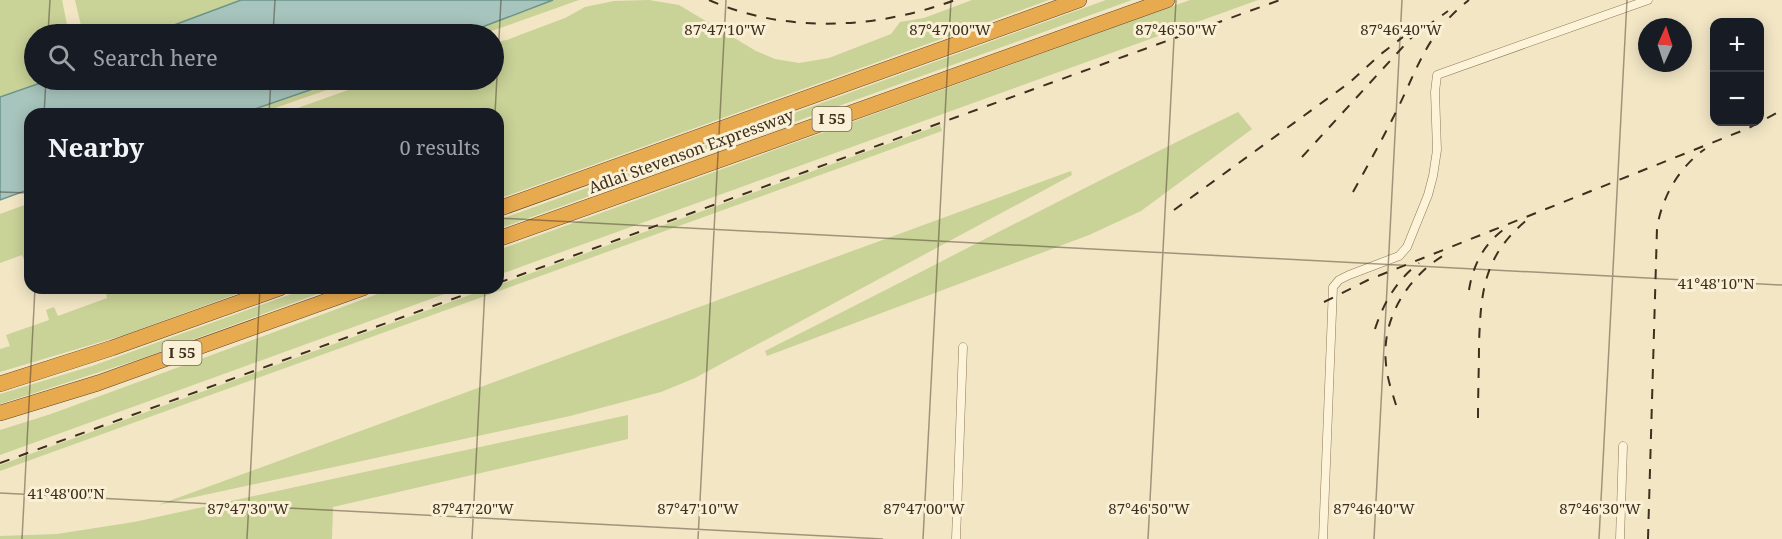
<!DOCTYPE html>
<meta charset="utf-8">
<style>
:root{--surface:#171b24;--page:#242831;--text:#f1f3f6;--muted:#9ea1a6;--line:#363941}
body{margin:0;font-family:"Noto Serif",serif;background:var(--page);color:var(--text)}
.controls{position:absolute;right:18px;top:18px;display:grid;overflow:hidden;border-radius:12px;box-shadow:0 3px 15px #0003}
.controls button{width:54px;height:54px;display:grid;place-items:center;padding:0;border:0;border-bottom:2px solid var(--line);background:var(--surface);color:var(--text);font:30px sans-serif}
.compass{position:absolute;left:1638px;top:18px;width:54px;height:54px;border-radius:50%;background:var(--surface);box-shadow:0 3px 15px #0003;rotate:3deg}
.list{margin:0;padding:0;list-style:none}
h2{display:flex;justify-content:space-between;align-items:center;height:78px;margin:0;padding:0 24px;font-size:26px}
h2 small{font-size:20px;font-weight:400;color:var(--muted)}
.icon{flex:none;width:33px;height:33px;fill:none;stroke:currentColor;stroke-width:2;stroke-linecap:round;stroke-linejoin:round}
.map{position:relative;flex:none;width:1782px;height:539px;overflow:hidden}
.search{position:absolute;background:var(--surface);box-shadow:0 3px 15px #0003;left:24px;top:24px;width:480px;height:66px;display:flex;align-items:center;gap:15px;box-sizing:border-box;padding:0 21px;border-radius:33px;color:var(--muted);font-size:22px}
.panel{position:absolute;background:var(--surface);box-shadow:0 3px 15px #0003;left:24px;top:108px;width:480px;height:186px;border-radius:18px}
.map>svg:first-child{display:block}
.green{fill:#c9d297}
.water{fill:#a7c5bd;stroke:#6c958c;stroke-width:1.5}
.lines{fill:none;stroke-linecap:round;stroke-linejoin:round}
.street-casing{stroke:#8f7859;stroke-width:9}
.highway-casing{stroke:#5d452d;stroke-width:16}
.street{stroke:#fcf3d9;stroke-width:8}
.highway{stroke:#e8aa4f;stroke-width:15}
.rail{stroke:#3e2f1e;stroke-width:2;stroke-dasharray:10 10;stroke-linecap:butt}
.ticks{fill:none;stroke:#3e2f1e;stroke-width:1.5;stroke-opacity:0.45}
.labels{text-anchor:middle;stroke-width:6;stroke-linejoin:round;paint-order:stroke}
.shield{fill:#f9f0d5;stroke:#766955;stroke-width:1.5}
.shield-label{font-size:15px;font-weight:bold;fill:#3e2f1e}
.street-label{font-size:16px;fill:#3e2f1e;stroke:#f9f0d5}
.ticks-label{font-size:15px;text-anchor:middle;fill:#3e2f1e;stroke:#f9f0d5;stroke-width:6;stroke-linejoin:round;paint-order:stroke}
</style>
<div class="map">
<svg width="1782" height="539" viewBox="0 0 1782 539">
<rect width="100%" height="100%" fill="#f2e6c5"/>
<path class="green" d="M0,0h62l7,34h-35v46h15l-49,17z
M75,0h166l-91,34h-67z
M553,0h26l-96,34h-19z
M649,0l30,5 77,46 19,8 24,4 30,-5 62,-24 9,-12 24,-4 48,-18h77l-551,199v-85h-217l95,-34h118v-38l13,-2 58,-22 20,-11 29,-6z
M1106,0h26l-634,229v-9z
M1190,0h68l-760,275v-25z
M339,80h16l-97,34h-18z
M1238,112l14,17 -111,82 -52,24 -322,121 -2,-5c158,-79 314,-162 473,-239z
M940,125l2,6 -942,340v-6l489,-177h9v-3z
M1071,171l1,4 -377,203 -34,14 -91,24 -412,89z
M30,203v64l-4,-3 -4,-9 -22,8v-49z
M105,288l26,2 6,-2h116l-129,47 -124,37v-23l10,-3 -4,-11 43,-15 -3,-10 8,-3 4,9 49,-18z
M308,288h26l-194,71 -140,45v-10l92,-28z
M394,288h67l-461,167v-25l51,-16z
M628,415v24l-295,68 -1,32h-332v-3l57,-2 77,-12z"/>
<path class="water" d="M241,0h312l-89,34h-314z
M49,80h290l-99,34h-210v75l-30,11v-103z"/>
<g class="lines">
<defs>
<path id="street" d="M956,539l7,-192
M1323,539l10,-252 6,-7 10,-5 50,-19 8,-9 21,-52 5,-19 4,-26 -2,-58 2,-17 211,-75
M1620,539l3,-93"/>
<path id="highway" d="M498,209l581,-209
M498,239l669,-239
M0,384l112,-36 168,-60
M0,413l98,-30 265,-95"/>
</defs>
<use href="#street" class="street-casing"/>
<use href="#highway" class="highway-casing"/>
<use href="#street" class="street"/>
<use href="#highway" class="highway"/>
<path class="rail" d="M709,0c77,34 168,29 246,0
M1302,157l110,-120 36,-26
M1353,192c15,-27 30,-54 44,-82 22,-45 30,-77 72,-110
M1174,210l175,-127 32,-29 22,-17
M498,283l782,-283
M1469,290c4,-26 16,-48 38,-63
M1324,302l44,-22 381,-152 33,-18
M1375,329c9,-27 21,-48 44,-66
M1396,405c-4,-13 -9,-27 -10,-41 -5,-45 21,-86 58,-109
M1478,418c0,-25 1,-50 1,-75 2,-53 5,-88 49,-124
M0,463l483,-175
M1648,539l9,-311c5,-31 22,-61 48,-79"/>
</g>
<path class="ticks" d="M48,34l2,-34M273,34l2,-34M44,114l2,-34M269,114l2,-34M495,114l6,-114M0,192l30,1M498,218l1284,67M0,493l883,46M22,539l13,-251M247,539l13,-251M472,539l13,-251M698,539l28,-539M923,539l28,-539M1148,539l28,-539M1374,539l28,-539M1599,539l28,-539"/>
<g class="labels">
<g class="shield">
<rect x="812.5" y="107" width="39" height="24" rx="4.5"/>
<rect x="162.5" y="341" width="39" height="24" rx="4.5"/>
</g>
<g class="shield-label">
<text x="832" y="124">I 55</text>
<text x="182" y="358">I 55</text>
</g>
<g class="street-label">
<text transform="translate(691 151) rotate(-20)" y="6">Adlai Stevenson Expressway</text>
</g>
</g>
<g class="ticks-label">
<text x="725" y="35">87°47'10"W</text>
<text x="950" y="35">87°47'00"W</text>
<text x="1176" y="35">87°46'50"W</text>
<text x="1401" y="35">87°46'40"W</text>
<text x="1716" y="289">41°48'10"N</text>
<text x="66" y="499">41°48'00"N</text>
<text x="248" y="514">87°47'30"W</text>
<text x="473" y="514">87°47'20"W</text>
<text x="698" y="514">87°47'10"W</text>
<text x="924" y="514">87°47'00"W</text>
<text x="1149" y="514">87°46'50"W</text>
<text x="1374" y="514">87°46'40"W</text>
<text x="1600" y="514">87°46'30"W</text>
</g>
</svg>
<div class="controls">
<button>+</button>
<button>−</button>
</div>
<svg class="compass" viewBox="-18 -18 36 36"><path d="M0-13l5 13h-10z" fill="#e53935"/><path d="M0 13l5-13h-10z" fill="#9ea1a6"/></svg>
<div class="search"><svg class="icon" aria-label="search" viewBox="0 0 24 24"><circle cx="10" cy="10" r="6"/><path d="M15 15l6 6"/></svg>Search here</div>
<section class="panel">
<h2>Nearby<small>0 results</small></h2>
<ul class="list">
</ul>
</section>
</div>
